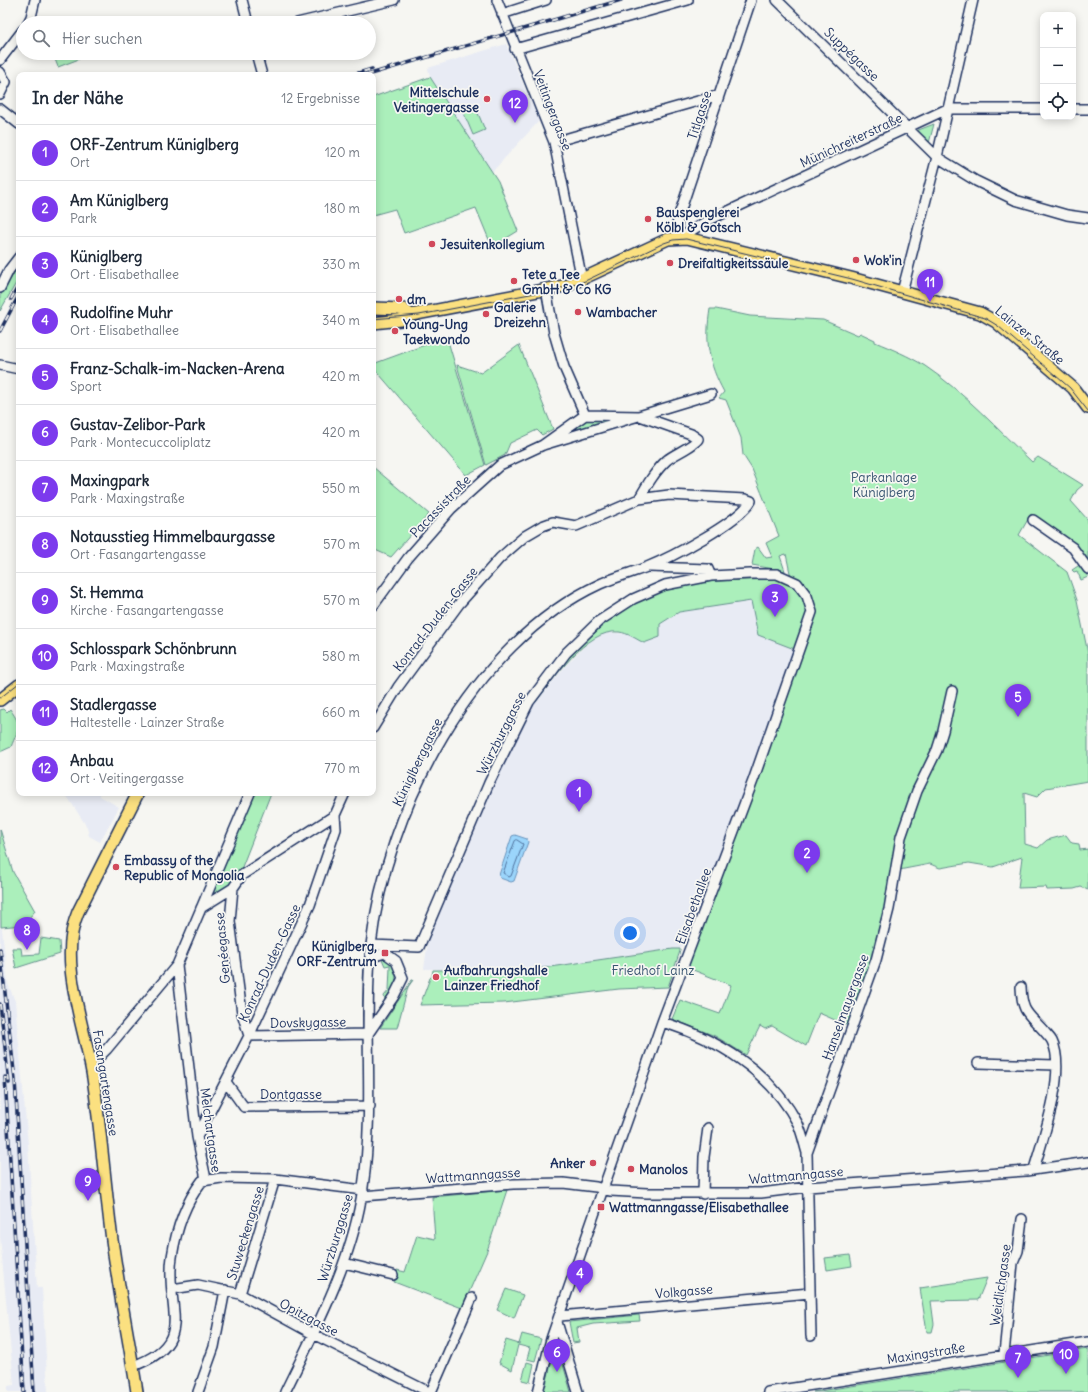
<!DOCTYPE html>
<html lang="de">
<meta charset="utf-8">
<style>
:root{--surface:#fff;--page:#f2f2f3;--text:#1f2937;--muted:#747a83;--line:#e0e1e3;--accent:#7c3aed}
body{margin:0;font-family:Delius,sans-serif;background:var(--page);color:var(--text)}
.controls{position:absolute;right:12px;top:12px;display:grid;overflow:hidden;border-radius:8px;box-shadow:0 2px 10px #0003}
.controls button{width:36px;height:36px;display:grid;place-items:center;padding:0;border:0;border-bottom:1px solid var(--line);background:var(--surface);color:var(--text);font:20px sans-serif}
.you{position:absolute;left:630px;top:933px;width:14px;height:14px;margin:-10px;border:3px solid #fff;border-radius:50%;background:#1a73e8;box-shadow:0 0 0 6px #1a73e833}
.badge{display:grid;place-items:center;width:26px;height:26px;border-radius:50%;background:var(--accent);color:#fff;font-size:13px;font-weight:700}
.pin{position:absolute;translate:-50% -33px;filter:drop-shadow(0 1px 2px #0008)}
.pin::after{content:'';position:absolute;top:21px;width:14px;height:12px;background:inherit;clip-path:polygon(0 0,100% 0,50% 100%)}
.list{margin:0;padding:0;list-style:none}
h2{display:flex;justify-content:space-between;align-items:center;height:52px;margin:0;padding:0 16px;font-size:17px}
h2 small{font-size:13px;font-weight:400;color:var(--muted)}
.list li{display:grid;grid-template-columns:26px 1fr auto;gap:12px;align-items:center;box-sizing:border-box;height:56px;padding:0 16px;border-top:1px solid var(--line)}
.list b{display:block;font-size:15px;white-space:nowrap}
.list p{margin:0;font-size:13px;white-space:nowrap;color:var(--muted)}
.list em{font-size:13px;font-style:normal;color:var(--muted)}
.icon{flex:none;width:22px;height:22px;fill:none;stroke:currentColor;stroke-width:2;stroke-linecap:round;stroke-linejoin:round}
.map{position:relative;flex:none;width:1088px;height:1392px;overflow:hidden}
.search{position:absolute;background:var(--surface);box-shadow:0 2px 10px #0003;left:16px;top:16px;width:360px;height:44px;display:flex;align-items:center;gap:10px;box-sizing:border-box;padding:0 14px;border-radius:22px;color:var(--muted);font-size:15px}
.panel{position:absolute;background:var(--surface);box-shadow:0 2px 10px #0003;left:16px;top:72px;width:360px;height:724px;border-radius:8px}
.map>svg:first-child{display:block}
.built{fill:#e8ebf4}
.green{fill:#abefbb;stroke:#638f8c}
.water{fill:#9bd5fb;stroke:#6893bc}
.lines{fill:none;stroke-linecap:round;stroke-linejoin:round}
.shore{stroke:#4e719d;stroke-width:1}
.minor-casing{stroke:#1b2f5e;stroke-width:12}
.major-casing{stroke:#1b2f5e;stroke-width:14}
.minor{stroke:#f6f6f2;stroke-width:9}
.major{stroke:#fbe080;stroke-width:11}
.tram{stroke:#1b2f5e;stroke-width:1}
.rail-casing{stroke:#1b2f5e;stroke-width:3.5}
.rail{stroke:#f6f6f2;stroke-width:2;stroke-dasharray:6;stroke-linecap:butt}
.poi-dot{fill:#d1495b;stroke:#f6f6f2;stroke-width:1.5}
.labels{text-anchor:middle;stroke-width:3.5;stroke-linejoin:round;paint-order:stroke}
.street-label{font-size:13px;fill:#1b2f5e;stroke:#f6f6f2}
.poi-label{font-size:13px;font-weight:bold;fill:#1b2f5e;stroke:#f6f6f2;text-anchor:start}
.park-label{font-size:13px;fill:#385571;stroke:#f6f6f2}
</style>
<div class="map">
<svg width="1088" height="1392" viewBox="0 0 1088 1392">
<rect width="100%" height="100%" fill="#f6f6f2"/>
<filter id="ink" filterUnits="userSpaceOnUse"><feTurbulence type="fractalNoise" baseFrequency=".025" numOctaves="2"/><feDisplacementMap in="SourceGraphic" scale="8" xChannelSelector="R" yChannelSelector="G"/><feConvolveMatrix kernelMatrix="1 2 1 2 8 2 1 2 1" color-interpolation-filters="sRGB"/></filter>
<g filter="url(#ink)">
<path class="built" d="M506,44l33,77 -47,51 -62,-95 -2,-9z
M751,601l46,49 -72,192 -39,98 -6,9 -137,19 -32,2 -87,-1 5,-37 17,-44 77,-170 45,-55 22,-22 17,-9 20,2 17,9 16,-19 19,-12z
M65,793h35v3l19,11 -19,35 -11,-6 -2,-9z
M0,912l8,72 7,17 13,143 9,144h5l6,104h-40v-6l6,-1 -14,-148z"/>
<path class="green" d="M56,53h21l2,6 -21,8 -5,-13z
M430,77l68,104 20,50 -26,16 -16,-39 -72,25 -9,-24 -22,6v-118z
M475,106l10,24 -12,5 -10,-24z
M934,124l-5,19 -13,-11v-1z
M19,265v13l-19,33v-15z
M710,309h6l34,7 73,4 35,15 2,-2 15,7v2c17,7 34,14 50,24 39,26 73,64 107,96l6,-5 45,28 -6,5 -6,11 17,19v41l-12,-15 -45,-32 -12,21 48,37 10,28 11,54v127l-42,7 -9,9 -13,-4 1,51 13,4 9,-8 19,-5 6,8 7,1 1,6 8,-1v41l-7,-3 -7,2 -27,1 -1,-3 -28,1 4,-31 -29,10 -24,-4 -29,5 -10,-4 -31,6 5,-32 15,-46 19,-41 7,-20 11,-45h-4l-9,44 -7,20 -20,41 -16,46 -12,72 -12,50 -25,68 -32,-14 -13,33 -34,-20 -7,3 -5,-3 -14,29 -31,-19 -43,-17 8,-19 40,14 11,-29 -43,-17 16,-48 110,-305 -4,-19 -8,-12 -12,-11 -4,-19 -6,2 5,15 -33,-6 3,-16 3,-2 8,11 6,-1 -6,-14 13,-7 -27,-67 -9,-14 -2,-17 -15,-38 -7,-2 5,-6c-16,-29 -19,-51 -14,-83z
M448,341l37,124 -19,10 -93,-108v-3l60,-22z
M519,345l34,84 -11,6 -5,-5 -27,13 -5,12 -19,10 -29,-100 24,8z
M586,419l24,2 -46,13z
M373,467l56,47 -38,43 -18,-8z
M1084,562l4,8v7l-7,3 -4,-9 -3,1 -2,-2z
M776,579c45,17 34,33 21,71l-39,-15 -7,-34 -72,11 -19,12v13l-16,6c-8,-4 -16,-10 -25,-11 -33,-4 -66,49 -84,71l28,-41 45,-41 24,-16 31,-14 28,-7 23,-3z
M4,709l3,3 3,-3c13,19 9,17 1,38l-11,5v-42z
M254,793h17l-31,79 -10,12 -15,10 -3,-3z
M0,829l13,43 22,39 -12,14 -22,2z
M41,938l18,3 1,13 -44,14 -4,-20h9l1,7 17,-1z
M673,949h7v2l-12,36 -49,2 -115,14 -84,2 10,-27 2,-2 1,-6h78l32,-2z
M384,958l9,4c6,19 2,22 -8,38l-1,-4 5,-6 1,-23v-2l-5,1 -3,-7z
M412,980h1l-5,7 -11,41h-17z
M507,1190l-20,61 -25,57 -68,-26 3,-12 8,2 12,-37 18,4 -3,-42z
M850,1255l2,11 -25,4 -2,-12z
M987,1278l-9,22 -47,1 3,23 -2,8h-5l-7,-44z
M506,1289l17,6 -9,23 -17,-8z
M639,1315l1,6 -47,3 -16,4 2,14 -6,1 -4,-21z
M522,1334l19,5 -6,22 -8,-2 3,-11 -12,-3 -6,25 -13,-7 7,-23 13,4z
M1088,1349v43h-275z
M554,1351h5l12,41h-31l6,-7z
M527,1362l7,2 -4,18 -8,-2z"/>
<path class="water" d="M515,835l12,4 1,3 -14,39 -3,1 -11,-4 -1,-3 13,-39z"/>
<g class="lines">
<path class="shore" d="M517,840l6,4 -12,32 -2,1 -6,-4 12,-32z"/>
<defs>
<path id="minor" d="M242,0l6,23
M497,0l57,142 28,138
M751,0l-73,218 -1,9 3,11 25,-16 242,-113h96
M777,0l160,157 39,24 39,19 52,15 21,3
M502,14l44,-14
M28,23l3,-6 4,-17
M297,23l97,-23
M515,49l173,-49
M256,53l6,22
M0,60l23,-30
M0,72l6,10 -6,12
M0,109l19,15
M1073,109h15
M554,142l165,-47
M0,288l9,-18 10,-13
M546,289l8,44 10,34 21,48
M902,292l35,-135 36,-157
M0,365l19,4
M1033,520l40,28 15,21
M649,567l59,2 3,7
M373,606l35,-48 43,-49 49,-44 43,-20 168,-51
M373,728l25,-41 61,-83 41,-46 25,-22 17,-10 11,-4 23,4 63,-27
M335,815l-93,60 -9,13 -3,33 12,92 7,23 119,-2
M201,908l32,-20
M371,945c15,-135 101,-302 229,-361 15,-7 31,-11 47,-17 23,-9 92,-45 104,-66l-6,-2 -76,-4 -30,4c8,-14 16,-28 28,-39 7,-6 27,-14 31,-21l-7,-5 -51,-18 -55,-1 -42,30
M177,965l20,172 9,42
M1021,987c1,26 7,26 23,44 2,3 6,6 8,10 15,30 -9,97 -18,128
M662,1022c56,17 108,49 136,102 4,9 6,19 9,29
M368,1034l26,-38 9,-18 -7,-17 -11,-8 -10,3 -6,7
M90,1061l10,-5 7,-7 70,-84 73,-172
M978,1063l78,2
M226,1082l18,25 126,-1
M197,1137l52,-101 61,-131 26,-76 -1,-14 10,-22
M703,1194l1,-37 4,-29
M362,1196l151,-12 50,-1 33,4 14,4 37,2h114l47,-6 218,-16 62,-9
M344,1263l49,12
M172,1289l26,-4 42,9 73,40 116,58
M240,1294l35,-115
M560,1316l250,-23
M557,1322l21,70
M811,1336l-4,-183 69,-193 13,-51 12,-72 16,-46 20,-41 6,-19 9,-40
M1004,1354l9,-91 5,-12 4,-32
M133,1366c66,-24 31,-59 39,-109 4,-27 14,-55 30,-76l19,-3 54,1 88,11
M198,1392l16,-45 11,-57
M285,1392c32,-66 68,-132 78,-205 12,-81 0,-161 8,-242l48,2 70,-164 40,-81 37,-49 33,-32 34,-22 32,-14 46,-9 39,-2h27l20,9 10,13 5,16 -58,166 -92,244 -59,167 -52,150 -13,53
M431,1392l41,-94
M768,1392l320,-50"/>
<path id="major" d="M373,308l30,1 8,6
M373,323l28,-3 10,-5 158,-30 99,-46 19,-1 164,40 129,35 16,9 77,66 15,20
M0,700l19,-15
M137,1392c-8,-51 -18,-101 -25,-152 -7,-54 -11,-108 -19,-162 -8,-52 -36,-117 -15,-166l60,-119"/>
</defs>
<use href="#minor" class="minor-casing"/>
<use href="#major" class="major-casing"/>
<use href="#minor" class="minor"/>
<use href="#major" class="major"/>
<path class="tram" d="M373,319l46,-4 148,-28 18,-6 79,-38 9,-3 13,-1 166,40 133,39 13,8 72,62 18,23
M0,698l19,-15"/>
<defs>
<path id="rail" d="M352,75l20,-6
M367,75l254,-75
M11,299l8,-14
M0,331l19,-36
M0,949l15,131 19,312
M0,1004l9,79
M5,1077l19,315"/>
</defs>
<use href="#rail" class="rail-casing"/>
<use href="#rail" class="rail"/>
</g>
</g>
<g class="poi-dot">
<circle cx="487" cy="99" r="4"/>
<circle cx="648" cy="219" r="4"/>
<circle cx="432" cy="244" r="4"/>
<circle cx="856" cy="260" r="4"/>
<circle cx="670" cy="263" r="4"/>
<circle cx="514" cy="281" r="4"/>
<circle cx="399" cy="299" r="4"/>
<circle cx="578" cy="312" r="4"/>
<circle cx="486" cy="314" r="4"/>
<circle cx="395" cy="331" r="4"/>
<circle cx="116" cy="867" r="4"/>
<rect x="381" y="949" width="8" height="8" rx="2"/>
<circle cx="436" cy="977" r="4"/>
<circle cx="593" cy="1163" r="4"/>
<circle cx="631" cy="1169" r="4"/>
<rect x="597" y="1203" width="8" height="8" rx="2"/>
</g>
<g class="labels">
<g class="street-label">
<text transform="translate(852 54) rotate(44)" y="5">Suppégasse</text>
<text transform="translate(553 110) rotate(69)" y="5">Veitingergasse</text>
<text transform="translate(699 115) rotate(-72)" y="5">Titlgasse</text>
<text transform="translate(851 140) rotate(-25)" y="5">Münichreiterstraße</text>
<text transform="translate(1030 335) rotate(39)" y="5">Lainzer Straße</text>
<text transform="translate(440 506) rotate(-46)" y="5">Pacassistraße</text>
<text transform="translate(435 619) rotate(-52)" y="5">Konrad-Duden-Gasse</text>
<text transform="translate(501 733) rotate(-63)" y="5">Würzburggasse</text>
<text transform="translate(417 762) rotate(-64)" y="5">Küniglberggasse</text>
<text transform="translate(693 906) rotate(-70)" y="5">Elisabethallee</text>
<text transform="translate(222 948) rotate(-95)" y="5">Genéegasse</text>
<text transform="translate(269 963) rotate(-65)" y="5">Konrad-Duden-Gasse</text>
<text transform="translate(845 1007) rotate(-70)" y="5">Hanselmayergasse</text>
<text transform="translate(308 1022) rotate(-1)" y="5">Dovskygasse</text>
<text transform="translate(106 1083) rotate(81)" y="5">Fasangartengasse</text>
<text x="291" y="1099">Dontgasse</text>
<text transform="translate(211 1130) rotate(82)" y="5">Melchartgasse</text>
<text transform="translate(473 1175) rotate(-4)" y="5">Wattmanngasse</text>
<text transform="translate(796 1175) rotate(-5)" y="5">Wattmanngasse</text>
<text transform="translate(245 1233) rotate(-73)" y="5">Stuweckengasse</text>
<text transform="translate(335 1238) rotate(-73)" y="5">Würzburggasse</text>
<text transform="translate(1000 1285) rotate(-82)" y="5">Weidlichgasse</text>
<text transform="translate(684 1291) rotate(-5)" y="5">Volkgasse</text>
<text transform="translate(309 1317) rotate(28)" y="5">Opitzgasse</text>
<text transform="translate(926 1353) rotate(-9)" y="5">Maxingstraße</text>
</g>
<g class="poi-label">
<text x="479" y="97" text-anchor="end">Mittelschule<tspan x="479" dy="15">Veitingergasse</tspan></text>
<text x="656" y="217">Bauspenglerei<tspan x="656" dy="15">Kölbl &amp; Gotsch</tspan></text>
<text x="440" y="249">Jesuitenkollegium</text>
<text x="864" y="265">Wok'in</text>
<text x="678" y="268">Dreifaltigkeitssäule</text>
<text x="522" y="279">Tete a Tee<tspan x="522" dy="15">GmbH &amp; Co KG</tspan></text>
<text x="407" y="304">dm</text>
<text x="494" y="312">Galerie<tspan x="494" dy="15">Dreizehn</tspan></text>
<text x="586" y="317">Wambacher</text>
<text x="403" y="329">Young-Ung<tspan x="403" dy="15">Taekwondo</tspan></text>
<text x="124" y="865">Embassy of the<tspan x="124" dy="15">Republic of Mongolia</tspan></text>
<text x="377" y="951" text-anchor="end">Küniglberg,<tspan x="377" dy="15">ORF-Zentrum</tspan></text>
<text x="444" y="975">Aufbahrungshalle<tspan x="444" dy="15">Lainzer Friedhof</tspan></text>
<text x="585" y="1168" text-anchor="end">Anker</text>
<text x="639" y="1174">Manolos</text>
<text x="609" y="1212">Wattmanngasse/Elisabethallee</text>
</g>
<g class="park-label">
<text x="884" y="482">Parkanlage<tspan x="884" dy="15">Küniglberg</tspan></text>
<text x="653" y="975">Friedhof Lainz</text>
</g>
</g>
</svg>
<div class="controls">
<button>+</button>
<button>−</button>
<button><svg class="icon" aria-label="locate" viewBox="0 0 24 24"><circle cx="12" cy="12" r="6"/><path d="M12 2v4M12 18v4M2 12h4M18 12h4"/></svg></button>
</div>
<div class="you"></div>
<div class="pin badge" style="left:579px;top:812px">1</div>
<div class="pin badge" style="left:807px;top:873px">2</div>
<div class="pin badge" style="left:775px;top:617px">3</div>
<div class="pin badge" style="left:580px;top:1293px">4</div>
<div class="pin badge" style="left:1018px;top:717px">5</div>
<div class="pin badge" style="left:557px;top:1372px">6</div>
<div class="pin badge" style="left:1018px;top:1378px">7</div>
<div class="pin badge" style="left:27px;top:950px">8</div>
<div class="pin badge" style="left:88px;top:1201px">9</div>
<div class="pin badge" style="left:1066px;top:1374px">10</div>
<div class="pin badge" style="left:930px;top:302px">11</div>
<div class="pin badge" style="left:515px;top:123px">12</div>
<div class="search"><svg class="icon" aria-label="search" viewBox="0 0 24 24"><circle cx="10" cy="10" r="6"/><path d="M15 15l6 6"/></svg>Hier suchen</div>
<section class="panel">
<h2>In der Nähe<small>12 Ergebnisse</small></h2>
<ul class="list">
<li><span class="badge">1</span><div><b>ORF-Zentrum Küniglberg</b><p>Ort</p></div><em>120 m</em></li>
<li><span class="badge">2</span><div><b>Am Küniglberg</b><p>Park</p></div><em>180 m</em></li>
<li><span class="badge">3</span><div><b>Küniglberg</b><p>Ort · Elisabethallee</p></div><em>330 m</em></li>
<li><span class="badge">4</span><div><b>Rudolfine Muhr</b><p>Ort · Elisabethallee</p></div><em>340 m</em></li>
<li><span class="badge">5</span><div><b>Franz-Schalk-im-Nacken-Arena</b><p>Sport</p></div><em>420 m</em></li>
<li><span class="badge">6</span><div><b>Gustav-Zelibor-Park</b><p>Park · Montecuccoliplatz</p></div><em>420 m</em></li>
<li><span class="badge">7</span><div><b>Maxingpark</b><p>Park · Maxingstraße</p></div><em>550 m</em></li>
<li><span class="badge">8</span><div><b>Notausstieg Himmelbaurgasse</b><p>Ort · Fasangartengasse</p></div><em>570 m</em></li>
<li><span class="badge">9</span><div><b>St. Hemma</b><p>Kirche · Fasangartengasse</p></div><em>570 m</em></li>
<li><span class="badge">10</span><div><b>Schlosspark Schönbrunn</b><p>Park · Maxingstraße</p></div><em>580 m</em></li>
<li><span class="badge">11</span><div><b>Stadlergasse</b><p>Haltestelle · Lainzer Straße</p></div><em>660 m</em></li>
<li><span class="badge">12</span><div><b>Anbau</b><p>Ort · Veitingergasse</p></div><em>770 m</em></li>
</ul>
</section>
</div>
